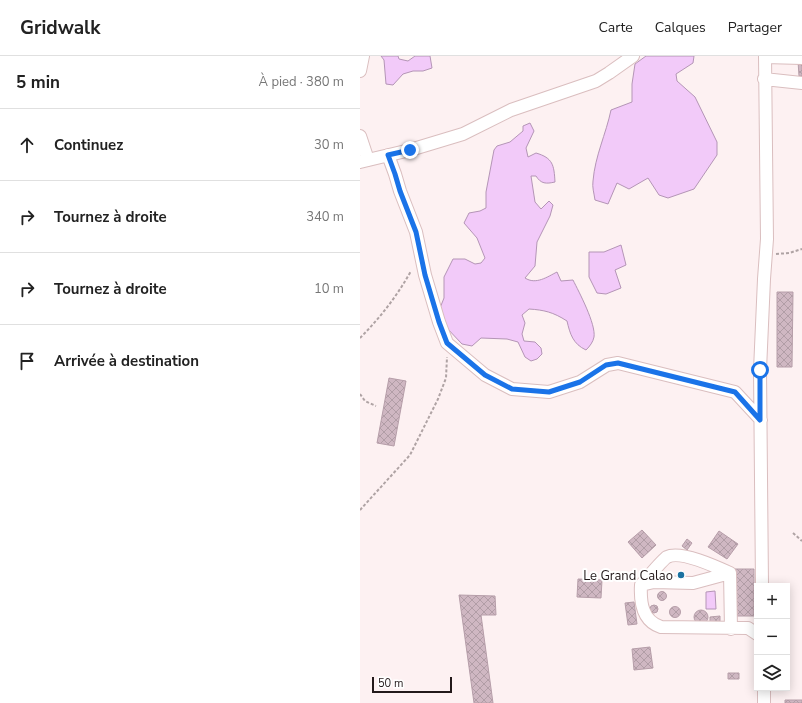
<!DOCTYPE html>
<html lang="fr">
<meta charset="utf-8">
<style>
:root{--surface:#fff;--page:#f2f2f2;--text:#222;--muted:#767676;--line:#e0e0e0}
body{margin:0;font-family:"Nunito Sans",sans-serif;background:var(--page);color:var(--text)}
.controls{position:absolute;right:12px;bottom:12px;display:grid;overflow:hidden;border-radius:0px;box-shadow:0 2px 10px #0003}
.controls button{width:36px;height:36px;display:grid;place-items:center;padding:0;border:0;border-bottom:1px solid var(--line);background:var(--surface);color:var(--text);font:20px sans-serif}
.scale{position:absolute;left:12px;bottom:10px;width:80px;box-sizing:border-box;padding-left:4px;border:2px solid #23191a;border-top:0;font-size:11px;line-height:14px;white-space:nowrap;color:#23191a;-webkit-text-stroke:3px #fff;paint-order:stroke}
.stop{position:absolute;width:12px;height:12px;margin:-9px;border:3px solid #1a73e8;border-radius:50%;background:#fff}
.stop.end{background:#1a73e8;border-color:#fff;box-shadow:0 1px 4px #0008}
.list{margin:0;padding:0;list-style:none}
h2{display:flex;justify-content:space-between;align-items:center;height:52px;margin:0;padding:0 16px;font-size:17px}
h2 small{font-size:13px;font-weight:400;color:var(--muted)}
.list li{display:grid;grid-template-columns:26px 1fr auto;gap:12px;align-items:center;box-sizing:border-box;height:72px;padding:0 16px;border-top:1px solid var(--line)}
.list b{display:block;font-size:15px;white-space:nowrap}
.list em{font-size:13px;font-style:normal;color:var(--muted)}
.icon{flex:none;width:22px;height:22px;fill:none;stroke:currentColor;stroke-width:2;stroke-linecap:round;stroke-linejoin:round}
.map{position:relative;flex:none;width:442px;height:647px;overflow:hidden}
header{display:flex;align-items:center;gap:24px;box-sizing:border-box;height:56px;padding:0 20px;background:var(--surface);border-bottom:1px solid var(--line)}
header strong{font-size:19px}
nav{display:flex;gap:22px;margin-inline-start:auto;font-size:14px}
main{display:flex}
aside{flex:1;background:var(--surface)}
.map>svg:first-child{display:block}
.water{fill:#f2caf9;stroke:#b495b6}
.building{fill:url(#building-cross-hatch);stroke:#b69ea9}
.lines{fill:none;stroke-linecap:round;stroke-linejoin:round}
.street-casing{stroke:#dabebf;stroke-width:14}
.path{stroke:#afa3a4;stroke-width:2;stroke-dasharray:3 2;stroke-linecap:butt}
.street{stroke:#fff;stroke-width:12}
.route{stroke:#1a73e8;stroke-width:5}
.poi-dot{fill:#1b72a1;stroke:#fff;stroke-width:1.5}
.labels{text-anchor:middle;stroke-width:4;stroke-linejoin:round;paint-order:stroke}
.poi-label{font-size:13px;fill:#23191a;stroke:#fff;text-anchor:end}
</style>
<header>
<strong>Gridwalk</strong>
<nav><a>Carte</a><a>Calques</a><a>Partager</a></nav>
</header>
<main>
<aside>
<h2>5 min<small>À pied · 380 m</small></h2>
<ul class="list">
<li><svg class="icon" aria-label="ahead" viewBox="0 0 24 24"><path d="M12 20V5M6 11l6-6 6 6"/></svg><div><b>Continuez</b></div><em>30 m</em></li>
<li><svg class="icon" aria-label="right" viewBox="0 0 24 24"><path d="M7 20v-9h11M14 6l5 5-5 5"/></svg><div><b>Tournez à droite</b></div><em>340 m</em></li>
<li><svg class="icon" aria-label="right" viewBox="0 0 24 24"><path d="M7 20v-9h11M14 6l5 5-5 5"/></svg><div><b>Tournez à droite</b></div><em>10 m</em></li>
<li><svg class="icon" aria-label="arrive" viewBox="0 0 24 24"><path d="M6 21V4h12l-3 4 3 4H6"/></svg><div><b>Arrivée à destination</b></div></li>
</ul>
</aside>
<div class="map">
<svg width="442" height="647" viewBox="0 0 442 647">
<defs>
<pattern id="building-cross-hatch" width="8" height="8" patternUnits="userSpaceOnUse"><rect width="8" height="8" fill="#cfb7c2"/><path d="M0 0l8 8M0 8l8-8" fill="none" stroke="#b19da6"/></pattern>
</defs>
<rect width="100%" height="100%" fill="#fdf1f2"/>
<path class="water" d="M21,0h17l1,3 9,2 7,-5h15l2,12 -9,3h-10l-10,3 -10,11 -7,-1 -2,-24z
M286,0h48l-1,7 -17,11 1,7 18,16 22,45v13l-23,34 -26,9 -9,-3 -11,-17 -19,11 -12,-6 -9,21 -13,-4c-1,-7 -3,-13 -2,-19 2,-25 13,-47 18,-71l21,-8v-18l3,-20z
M170,67l4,8 -8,17 2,9 8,-4c17,5 18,12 19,29 -9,2 -14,2 -19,-6h-5l4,26 6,7 8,-8 4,4 -3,11 -13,26 -2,24 -10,12c11,7 22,-1 32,-6l4,9 12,-1c6,12 23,44 21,57 -1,5 -4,9 -8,13 -13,-6 -16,-16 -19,-29 -14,-9 -23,-11 -38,-12l-7,6 3,8 -3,11 2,7 11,1 6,6 1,6 -5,5 -6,2 -6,-4 -7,-15 -11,-3 -26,-1 -9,8 -10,-2 -17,-18 -5,-18 4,-10v-21l9,-18h12l10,5 6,-1 4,-5 -8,-20 -13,-15 5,-10 11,-2 6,-3v-16l8,-42 3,-4 13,-4 13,-11v-5z
M261,189l5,20 -11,5 6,18 -15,6 -9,-1 -8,-16v-25h15z
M355,535l1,18h-10v-17z"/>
<path class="building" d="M438,5h4v16v-1h-3z
M417,236h16l-1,75h-15z
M29,322l17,3 -12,65 -17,-3z
M282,474l14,15 -14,13 -14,-16z
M359,475l19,13 -11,15 -19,-12z
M327,483l5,4 -5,7 -5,-4z
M375,513h19v47h-19z
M218,523l24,1 -1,18 -24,-1z
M297.5 540a4.5 4.5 0 1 1 9 0a4.5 4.5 0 1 1-9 0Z
M99,539l36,1 1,19h-15l12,88h-19z
M274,546l3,22 -9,1 -3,-22z
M290 553a4 4 0 1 1 8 0a4 4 0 1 1-8 0Z
M309.5 556a5.5 5.5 0 1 1 11 0a5.5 5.5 0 1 1-11 0Z
M334 561a7 7 0 1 1 14 0a7 7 0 1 1-14 0Z
M360,560v8h-10v-7z
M290,591l3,21 -19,2 -2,-21z
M368,617h11v6h-11z
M425,644h17v3h-17z"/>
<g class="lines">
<defs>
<path id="street" d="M405,1l37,1
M0,15l3,-15
M404,23l38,4
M0,80l8,24
M28,99l7,19 5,17 16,41 9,43 14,47 8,21 38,32 27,14 37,3 31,-10 27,-17 11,-2 117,29 26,28
M0,106l50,-12 53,-16 48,-24 85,-29 13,-8 24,-17
M370,517c-13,-6 -50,-23 -63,-16 -5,3 -21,23 -26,28 -1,17 1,36 20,42l87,1 9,6
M370,517l1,56
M281,529l13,-3 39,1 37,-10
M402,530l-2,-216 4,-91 3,-40 -2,-183
M404,632v15"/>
</defs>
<use href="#street" class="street-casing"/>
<path class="path" d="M416,198l13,-1 13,-4
M0,282c20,-20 37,-42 51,-67
M0,338l5,7 11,5
M0,454l50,-55 28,-56 8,-21 1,-21
M433,477l9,8"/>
<use href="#street" class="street"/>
</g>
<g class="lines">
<path class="route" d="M50,94l-22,5 7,19 5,17 16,41 9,43 14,47 8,21 38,32 27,14 37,3 31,-10 26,-17 12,-2 117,29 25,28v-50"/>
</g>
<circle class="poi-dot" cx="321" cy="519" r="4"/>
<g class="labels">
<g class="poi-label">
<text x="313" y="524">Le Grand Calao</text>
</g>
</g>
</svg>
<div class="controls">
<button>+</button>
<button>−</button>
<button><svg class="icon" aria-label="layers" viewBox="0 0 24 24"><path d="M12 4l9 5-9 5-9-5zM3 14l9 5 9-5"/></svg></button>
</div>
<div class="scale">50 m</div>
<div class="stop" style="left:400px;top:314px"></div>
<div class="stop end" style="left:50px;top:94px"></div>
</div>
</main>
